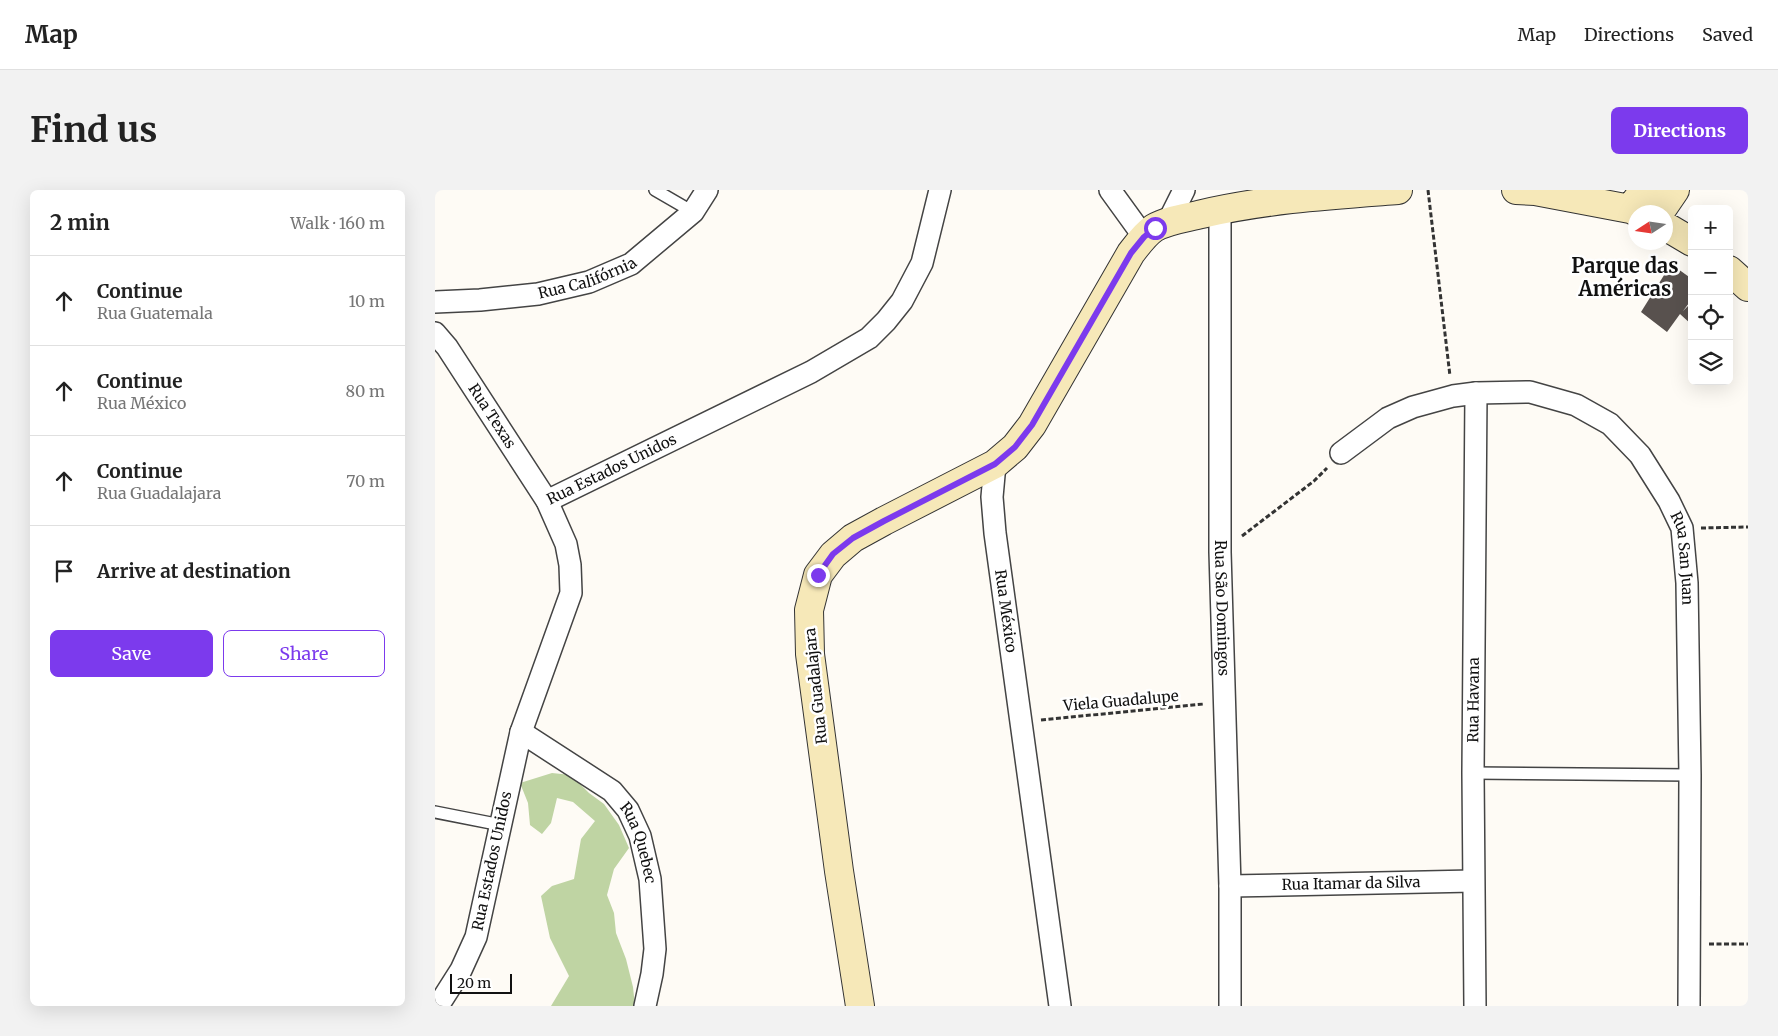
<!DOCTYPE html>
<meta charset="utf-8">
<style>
:root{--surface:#fff;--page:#f2f2f2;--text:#222;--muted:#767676;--line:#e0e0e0;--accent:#7c3aed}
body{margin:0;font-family:Merriweather,serif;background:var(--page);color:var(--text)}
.controls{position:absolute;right:15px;top:15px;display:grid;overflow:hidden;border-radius:8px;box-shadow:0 5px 20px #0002}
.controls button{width:45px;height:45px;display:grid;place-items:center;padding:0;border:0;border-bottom:1px solid var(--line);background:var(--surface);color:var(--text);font:25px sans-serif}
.compass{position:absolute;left:1193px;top:15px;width:45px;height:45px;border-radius:50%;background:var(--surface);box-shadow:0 5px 20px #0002;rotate:258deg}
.scale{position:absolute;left:15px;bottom:12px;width:62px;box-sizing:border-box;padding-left:5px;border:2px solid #111;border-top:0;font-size:14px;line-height:18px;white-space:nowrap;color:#111;-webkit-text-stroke:4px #fff;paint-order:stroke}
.stop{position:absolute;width:15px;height:15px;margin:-11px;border:4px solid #7c3aed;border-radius:50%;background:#fff}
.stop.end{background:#7c3aed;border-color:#fff;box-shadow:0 1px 5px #0008}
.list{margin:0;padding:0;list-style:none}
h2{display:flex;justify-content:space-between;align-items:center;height:65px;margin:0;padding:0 20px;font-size:21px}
h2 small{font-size:16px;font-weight:400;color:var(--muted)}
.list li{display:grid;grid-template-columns:32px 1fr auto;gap:15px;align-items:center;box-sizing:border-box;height:90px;padding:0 20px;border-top:1px solid var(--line)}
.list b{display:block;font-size:19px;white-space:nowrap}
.list p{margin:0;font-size:16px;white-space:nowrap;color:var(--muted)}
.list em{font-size:16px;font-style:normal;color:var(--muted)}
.actions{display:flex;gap:10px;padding:15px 20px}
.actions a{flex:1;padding:11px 0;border:1px solid var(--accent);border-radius:8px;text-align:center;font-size:18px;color:var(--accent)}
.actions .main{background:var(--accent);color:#fff}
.icon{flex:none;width:28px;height:28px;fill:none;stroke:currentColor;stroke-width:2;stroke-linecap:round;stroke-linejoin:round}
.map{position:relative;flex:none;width:1313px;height:816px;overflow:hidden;border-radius:8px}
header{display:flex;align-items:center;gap:30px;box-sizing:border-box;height:70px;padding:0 25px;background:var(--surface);border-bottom:1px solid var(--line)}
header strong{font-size:24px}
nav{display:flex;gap:28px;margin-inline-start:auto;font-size:18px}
.intro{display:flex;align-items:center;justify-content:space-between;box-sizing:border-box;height:120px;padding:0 30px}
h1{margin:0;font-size:35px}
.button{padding:12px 22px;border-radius:8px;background:var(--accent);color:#fff;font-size:18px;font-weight:700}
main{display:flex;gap:30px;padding:0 30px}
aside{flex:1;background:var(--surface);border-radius:8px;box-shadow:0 5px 20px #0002}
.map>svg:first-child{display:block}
.forest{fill:#bfd4a3}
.building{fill:#58514e}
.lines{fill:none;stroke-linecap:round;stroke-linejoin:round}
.lane-casing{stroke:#444;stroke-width:14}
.street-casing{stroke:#444;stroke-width:24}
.secondary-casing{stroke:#333;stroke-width:30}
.path{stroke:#333;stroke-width:3;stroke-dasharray:5 2.5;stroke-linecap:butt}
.lane{stroke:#fff;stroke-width:11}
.street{stroke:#fff;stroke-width:21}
.secondary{stroke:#f6e8b8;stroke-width:28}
.route{stroke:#7c3aed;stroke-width:6}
.labels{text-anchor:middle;stroke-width:5;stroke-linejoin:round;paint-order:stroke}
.street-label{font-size:15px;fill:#111;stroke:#fff}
.district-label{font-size:20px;font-weight:bold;fill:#111;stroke:#fff}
</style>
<header>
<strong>Map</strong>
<nav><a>Map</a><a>Directions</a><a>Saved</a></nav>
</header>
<div class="intro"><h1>Find us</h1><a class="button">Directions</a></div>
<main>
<aside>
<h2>2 min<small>Walk · 160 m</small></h2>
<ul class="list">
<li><svg class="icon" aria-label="ahead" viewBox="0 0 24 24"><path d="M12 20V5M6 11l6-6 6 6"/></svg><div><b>Continue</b><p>Rua Guatemala</p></div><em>10 m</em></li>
<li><svg class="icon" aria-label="ahead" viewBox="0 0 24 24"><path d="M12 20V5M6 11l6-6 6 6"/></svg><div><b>Continue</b><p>Rua México</p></div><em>80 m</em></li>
<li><svg class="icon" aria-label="ahead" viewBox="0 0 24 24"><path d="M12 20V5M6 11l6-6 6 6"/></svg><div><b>Continue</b><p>Rua Guadalajara</p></div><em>70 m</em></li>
<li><svg class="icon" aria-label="arrive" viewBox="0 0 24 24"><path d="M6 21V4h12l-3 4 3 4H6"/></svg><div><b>Arrive at destination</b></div></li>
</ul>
<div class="actions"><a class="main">Save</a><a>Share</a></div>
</aside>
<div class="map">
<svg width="1313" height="816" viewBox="0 0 1313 816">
<rect width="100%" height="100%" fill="#fefbf5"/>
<path class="forest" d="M117,583l19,2 18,18 15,11 15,21 10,23 -15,21 -7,26 7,18 2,20 10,26 7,28 2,19h-84l18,-30 -19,-38 -9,-42 11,-10 22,-7 7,-40 14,-18 -22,-19 -16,-4 -6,25 -9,11 -12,-9 -2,-22 -8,-20z"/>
<path class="building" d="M1236,74l21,15v20l-9,12 9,-9v23l-12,-11 -13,18 -26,-20z"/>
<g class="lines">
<defs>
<path id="lane" d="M220,0l38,22
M1038,583l217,2
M0,622l66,13"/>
<g id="street">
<path d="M675,0l34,47"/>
<path id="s1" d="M785,20v342l10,334v120"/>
<path d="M733,32l16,-32"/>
<path id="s2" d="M0,112l45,-2 58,-6 51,-12 42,-18 62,-52 14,-22"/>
<path id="s3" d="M0,143l12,14 100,154 19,43 4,21 1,28 -50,139 -45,205 -15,33 -23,36"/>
<path id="s4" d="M906,263l47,-35 25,-11 40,-11 23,-3 54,-1 46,13 34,19 30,31 29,46 13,27 5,55 3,192 -1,231"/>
<path id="s5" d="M560,274l-3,33 3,36 65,473"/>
<path id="s6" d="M112,311l264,-129 58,-34 17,-17 16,-20 20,-38 18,-73"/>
<path id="s7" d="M86,542l91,59 16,19 12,26 10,43 5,70 -3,25 -7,32"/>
<path id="s8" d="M795,696l243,-5"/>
<path id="s9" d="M1040,816l-2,-233 3,-380"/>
</g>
<path id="secondary" d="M1081,0l19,1 95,18 7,3
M1195,19l14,-19
M1225,22l15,-22
M1230,36l27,16
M1294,80l19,17
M425,816l-21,-135 -29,-217 -1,-44 9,-35 15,-20 20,-17 31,-17 111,-57 20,-17 17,-22 99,-172c7,-9 14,-19 23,-25 14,-8 32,-10 48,-14 64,-15 130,-19 196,-24"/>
</defs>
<use href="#lane" class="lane-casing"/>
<use href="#street" class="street-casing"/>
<use href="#secondary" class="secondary-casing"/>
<path class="path" d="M993,0l22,186
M1266,338l47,-1
M807,346l72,-55 13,-13
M606,530l163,-16
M1274,754h39"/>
<use href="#lane" class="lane"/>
<use href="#street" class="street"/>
<use href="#secondary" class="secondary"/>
</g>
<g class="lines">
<path class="route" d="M383,385l15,-21 20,-16 31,-17 111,-57 20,-17 17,-22 99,-172 13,-16 11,-9"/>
</g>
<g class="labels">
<g class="street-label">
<text dy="5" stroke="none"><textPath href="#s2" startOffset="155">Rua Califórnia</textPath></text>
<text dy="5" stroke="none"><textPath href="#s3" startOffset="101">Rua Texas</textPath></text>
<text dy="5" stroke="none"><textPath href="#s6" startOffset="72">Rua Estados Unidos</textPath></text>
<text dy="5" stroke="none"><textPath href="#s4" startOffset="449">Rua San Juan</textPath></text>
<text dy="5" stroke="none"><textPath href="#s1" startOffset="398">Rua São Domingos</textPath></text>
<text dy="5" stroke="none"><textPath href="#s5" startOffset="148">Rua México</textPath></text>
<text transform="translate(381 496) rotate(-96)" y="5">Rua Guadalajara</text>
<text dy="5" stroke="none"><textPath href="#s9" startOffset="306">Rua Havana</textPath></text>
<text transform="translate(686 511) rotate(-5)" y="5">Viela Guadalupe</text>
<text dy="5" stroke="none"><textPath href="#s7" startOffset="168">Rua Quebec</textPath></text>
<text transform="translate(57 671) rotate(-78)" y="5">Rua Estados Unidos</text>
<text dy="5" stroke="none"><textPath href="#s8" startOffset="121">Rua Itamar da Silva</textPath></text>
</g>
<g class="district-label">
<text x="1190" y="83">Parque das<tspan x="1190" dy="23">Américas</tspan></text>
</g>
</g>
</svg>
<div class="controls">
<button>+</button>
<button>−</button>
<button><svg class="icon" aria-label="locate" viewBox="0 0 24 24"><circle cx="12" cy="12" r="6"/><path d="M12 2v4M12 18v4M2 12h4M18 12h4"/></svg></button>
<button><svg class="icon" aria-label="layers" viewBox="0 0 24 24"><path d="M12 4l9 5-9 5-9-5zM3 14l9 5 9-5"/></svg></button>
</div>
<svg class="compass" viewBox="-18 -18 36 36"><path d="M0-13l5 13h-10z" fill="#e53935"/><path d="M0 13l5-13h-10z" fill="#767676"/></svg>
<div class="scale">20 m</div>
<div class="stop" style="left:720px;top:38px"></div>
<div class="stop end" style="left:383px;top:385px"></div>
</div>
</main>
